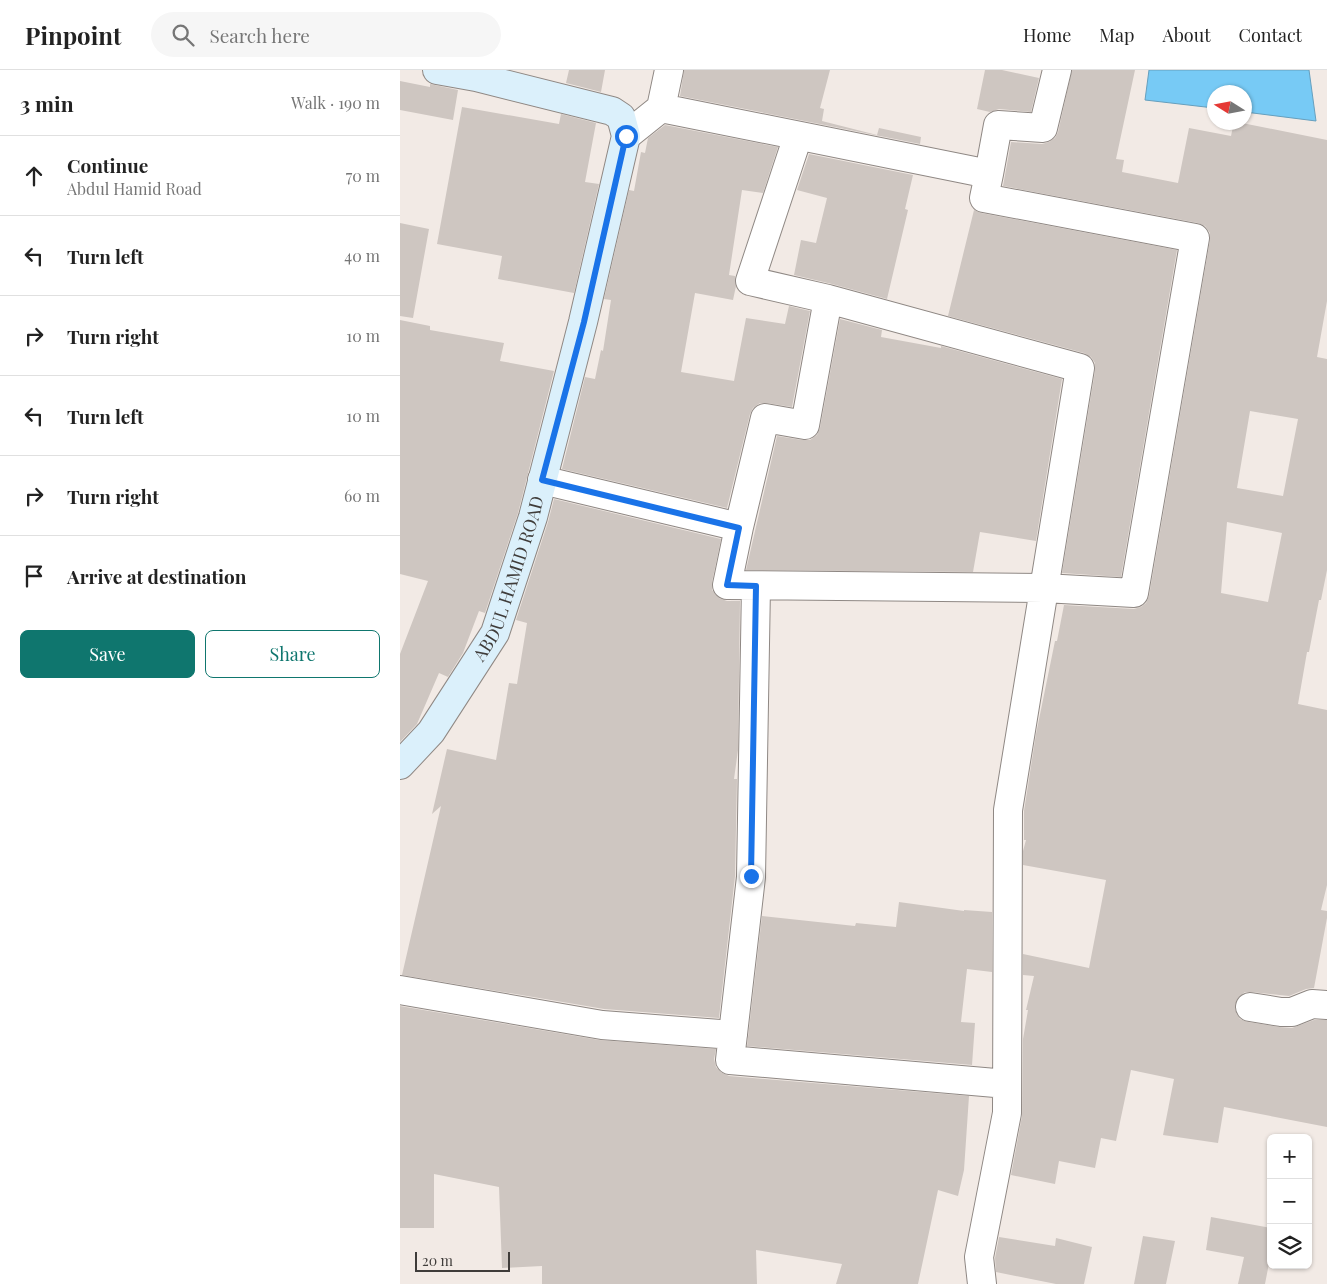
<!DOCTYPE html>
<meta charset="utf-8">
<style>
:root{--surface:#fff;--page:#f6f6f6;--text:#222;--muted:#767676;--line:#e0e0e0;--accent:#0f766e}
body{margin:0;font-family:"Playfair Display",serif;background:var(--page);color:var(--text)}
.controls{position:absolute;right:15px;bottom:15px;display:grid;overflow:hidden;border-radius:8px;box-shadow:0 1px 4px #0004}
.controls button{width:45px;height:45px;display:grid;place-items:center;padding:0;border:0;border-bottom:1px solid var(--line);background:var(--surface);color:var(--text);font:25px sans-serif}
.compass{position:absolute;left:807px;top:15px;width:45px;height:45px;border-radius:50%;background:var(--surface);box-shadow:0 1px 4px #0004;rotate:281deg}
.scale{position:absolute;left:15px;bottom:12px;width:95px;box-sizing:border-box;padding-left:5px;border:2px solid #3f3c3a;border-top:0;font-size:14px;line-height:18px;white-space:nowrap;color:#3f3c3a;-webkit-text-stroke:4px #f2eae5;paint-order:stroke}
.stop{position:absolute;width:15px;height:15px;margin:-11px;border:4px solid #1a73e8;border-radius:50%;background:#fff}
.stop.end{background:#1a73e8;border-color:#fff;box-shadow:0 1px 5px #0008}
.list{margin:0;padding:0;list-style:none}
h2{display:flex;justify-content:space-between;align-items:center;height:65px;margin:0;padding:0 20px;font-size:21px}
h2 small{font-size:16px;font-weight:400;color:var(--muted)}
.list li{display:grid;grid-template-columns:32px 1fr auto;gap:15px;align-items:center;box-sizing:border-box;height:80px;padding:0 20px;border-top:1px solid var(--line)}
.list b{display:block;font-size:19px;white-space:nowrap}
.list p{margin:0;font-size:16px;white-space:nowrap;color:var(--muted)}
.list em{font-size:16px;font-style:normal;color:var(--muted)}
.actions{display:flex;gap:10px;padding:15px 20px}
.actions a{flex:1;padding:11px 0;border:1px solid var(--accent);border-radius:8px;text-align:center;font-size:18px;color:var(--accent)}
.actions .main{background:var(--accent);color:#fff}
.icon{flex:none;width:28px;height:28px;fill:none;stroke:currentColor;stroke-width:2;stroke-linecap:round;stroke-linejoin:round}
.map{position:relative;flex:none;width:927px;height:1214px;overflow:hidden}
header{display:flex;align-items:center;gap:30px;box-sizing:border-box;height:70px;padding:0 25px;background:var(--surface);border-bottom:1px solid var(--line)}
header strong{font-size:24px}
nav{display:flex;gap:28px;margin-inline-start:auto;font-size:18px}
.search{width:350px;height:45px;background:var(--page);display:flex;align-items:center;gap:12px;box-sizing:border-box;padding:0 18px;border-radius:28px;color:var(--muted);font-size:19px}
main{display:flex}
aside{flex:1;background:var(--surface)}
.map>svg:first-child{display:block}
.water{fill:#77caf5;stroke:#669fbd}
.building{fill:#cec6c1;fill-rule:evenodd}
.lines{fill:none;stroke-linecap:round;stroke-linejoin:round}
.street-casing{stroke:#8f8884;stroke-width:30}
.secondary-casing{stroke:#8f8884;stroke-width:30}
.street{stroke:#fff;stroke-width:28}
.secondary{stroke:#dbf0fb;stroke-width:28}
.route{stroke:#1a73e8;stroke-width:6}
.labels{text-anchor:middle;stroke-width:4.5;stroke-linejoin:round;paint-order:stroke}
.street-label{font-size:18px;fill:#3f3c3a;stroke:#f2eae5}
</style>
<header>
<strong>Pinpoint</strong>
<div class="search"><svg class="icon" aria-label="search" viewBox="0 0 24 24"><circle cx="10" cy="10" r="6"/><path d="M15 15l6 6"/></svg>Search here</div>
<nav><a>Home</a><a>Map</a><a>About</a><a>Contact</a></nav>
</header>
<main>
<aside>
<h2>3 min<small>Walk · 190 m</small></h2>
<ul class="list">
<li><svg class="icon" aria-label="ahead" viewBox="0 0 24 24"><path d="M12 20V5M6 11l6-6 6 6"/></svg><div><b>Continue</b><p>Abdul Hamid Road</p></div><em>70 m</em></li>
<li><svg class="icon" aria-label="left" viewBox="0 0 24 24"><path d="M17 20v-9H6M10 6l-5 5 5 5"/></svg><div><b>Turn left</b></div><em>40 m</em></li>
<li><svg class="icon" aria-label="right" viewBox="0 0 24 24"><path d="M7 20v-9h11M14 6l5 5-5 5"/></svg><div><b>Turn right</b></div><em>10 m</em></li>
<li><svg class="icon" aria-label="left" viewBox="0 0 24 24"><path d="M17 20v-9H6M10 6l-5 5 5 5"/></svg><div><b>Turn left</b></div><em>10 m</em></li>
<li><svg class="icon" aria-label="right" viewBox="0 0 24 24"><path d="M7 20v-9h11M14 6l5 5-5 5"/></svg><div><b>Turn right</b></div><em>60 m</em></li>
<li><svg class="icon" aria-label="arrive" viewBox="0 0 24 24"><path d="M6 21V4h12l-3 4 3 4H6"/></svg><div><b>Arrive at destination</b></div></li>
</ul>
<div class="actions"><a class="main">Save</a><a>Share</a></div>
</aside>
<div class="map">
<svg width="927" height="1214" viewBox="0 0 927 1214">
<rect width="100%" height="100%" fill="#f2eae5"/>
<path class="water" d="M749,0h160l7,51 -71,-9 -1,-20h-30v16l-69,-8z"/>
<path class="building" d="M169,0h36l-4,22 -35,-9z
M284,0h146l-10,38 4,1 -2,12 55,14 2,-7 42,9 -1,7 -240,-48z
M585,0h17l37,8 -8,34 -32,-3 -9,3 -13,-3z
M672,0h63l-19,89 8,1 -2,12 56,11 11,-55 42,8 3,-14h3l90,18v161l-10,56 10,2v211l-6,30h-2l-10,52h-2l-9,52 29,6v175l-6,25 6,1v7l-13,70 -8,1 -17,7 -37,-4h-7l-7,6 -3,7 1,8 4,6 8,3 31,5 13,1 22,-8h13v107l-103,-20 -6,36 -55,-8 11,-56 -43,-9 -15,71 -15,-3 -6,30 -36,-7 -4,23 -44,-9 11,-59 1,-77 5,-29h-2l8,-34 -11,-1v-21l66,14 17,-88 -83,-15v-14l3,-11h-2v-29l12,-77 19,-93h2l7,-36 70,4 7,-2 5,-4 3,-7 61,-356v-7l-5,-7 -7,-3 -195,-37 8,-44 31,2 7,-2 6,-4 3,-6zM850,341l48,8 -15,77 -46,-8zM827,452l55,11 -14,69 -47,-9z
M0,11l30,6v-3l28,6 -5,30 -53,-10z
M62,37l97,17 2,-10 35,9 -11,59 14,2 -25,109 -76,-14 4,-23 -65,-12z
M265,55l113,22 -15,46 -21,-3 -13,85 6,1 1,10 -3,14 -38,-7 -14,79 53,9 12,-63 39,6 4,-18 21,5 -18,96 -25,-4h-7l-7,5 -3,6 -23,94 -165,-39 23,-92 10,2 6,-29 2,1 8,-51 -7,-1 25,-109 5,1 7,-39 4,1 3,-15z
M409,84l104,21 -8,34 3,1 -21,89 -55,-15 -38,-9 7,-35 15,3 11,-45 -30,-8z
M574,140l7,3 196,37 -56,327 -59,-4 33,-202v-8l-4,-6 -7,-4 -136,-37z
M0,153l29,6 -16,89 -13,-2z
M440,249l42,11 -1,7 60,11v-2l121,33 -26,162 -56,-9 -7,40 -227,-2 31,-134 25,4h8l7,-5 3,-7z
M0,250l30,6v4l74,13 -4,18 54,10 -36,142 -33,100 -6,-2 -16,42 -15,24 -9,-4 -22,51 -17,18v-88l28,-73 -28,-7z
M154,429l167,40 -9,43v8l7,8 8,3h13l-2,149 -4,29h3l-2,97 -16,142 -115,-9 -202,-34 39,-169 -9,8 15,-65 49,11 13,-77 8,1 10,-61 -11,-3 32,-98z
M499,832l65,9v-1l28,2v60l-25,-3 -6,53 14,1 -3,42 -225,-19 15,-130 93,10 1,-3 40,4z
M0,936l199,34 117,9 -2,10 2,8 5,5 8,4 240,20 -5,74 -6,26 -20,-6 -20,94h-82l6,-20 -86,-14 1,34h-215v-18l-40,2 -3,-81 -65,-13v54h-34z
M811,1147l60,11v25l-6,31h-27l6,-27 -38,-7z
M743,1166l32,5 -9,43h-32z
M599,1167l56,9 1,-8 36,9 -8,37h-28l-60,-12 -1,-14z"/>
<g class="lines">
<defs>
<path id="street" d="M261,38l328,66 -5,24 211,40 -61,355 -90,-5 -317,-3 12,-58 26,-109 40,7 23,-126
M226,66l35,-28 8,-38
M398,66l-48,145 78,18 252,69 -72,442 -1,303 -28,144 3,27
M589,104l9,-49 45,3 14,-58
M142,410l197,47
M356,516l-5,291 -21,183 277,24
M0,920l202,35 131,10
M850,937l31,5h11l20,-8 15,1"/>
<g id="secondary">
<path id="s1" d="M0,695l31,-33 64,-99 38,-116 50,-195 43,-186 -5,-19 -9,-6 -136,-34 -39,-7"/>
</g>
</defs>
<use href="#street" class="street-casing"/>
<use href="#secondary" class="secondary-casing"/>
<use href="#street" class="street"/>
<use href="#secondary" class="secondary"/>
</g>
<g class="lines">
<path class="route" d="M226,66l-42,186 -42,158 197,48 -12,57 29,1 -5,290"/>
</g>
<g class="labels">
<g class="street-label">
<text dy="6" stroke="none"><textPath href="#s1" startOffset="219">ABDUL HAMID ROAD</textPath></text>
</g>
</g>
</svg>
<div class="controls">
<button>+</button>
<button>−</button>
<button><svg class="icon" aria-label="layers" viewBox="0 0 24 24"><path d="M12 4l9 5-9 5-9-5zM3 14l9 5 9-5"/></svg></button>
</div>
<svg class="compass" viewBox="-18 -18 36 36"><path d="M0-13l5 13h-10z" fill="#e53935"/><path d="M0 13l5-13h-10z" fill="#767676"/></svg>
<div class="scale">20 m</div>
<div class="stop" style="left:226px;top:66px"></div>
<div class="stop end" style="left:351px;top:806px"></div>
</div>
</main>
